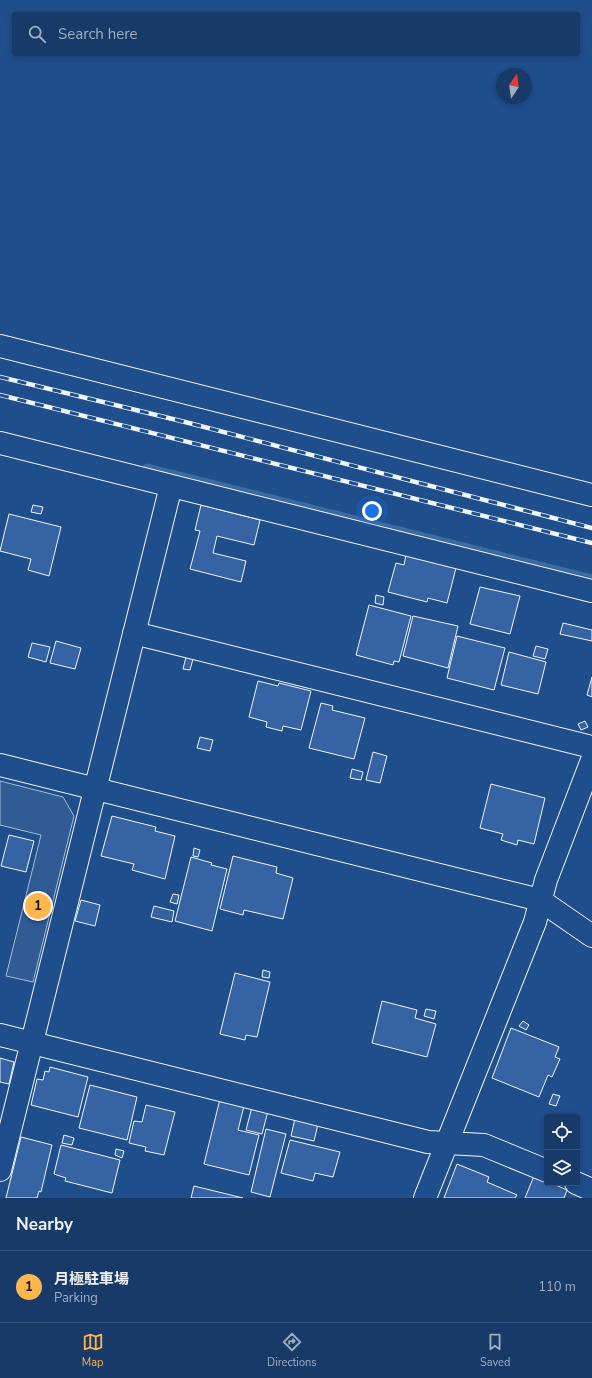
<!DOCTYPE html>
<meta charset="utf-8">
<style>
:root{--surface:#173a69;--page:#20416f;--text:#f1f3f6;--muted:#9eadc0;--line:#36547d;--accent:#ffb74d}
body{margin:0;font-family:"Nunito Sans","Noto Sans JP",sans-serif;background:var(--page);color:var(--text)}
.controls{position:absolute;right:12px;bottom:12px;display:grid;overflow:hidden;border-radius:4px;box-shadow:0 2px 6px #0003}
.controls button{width:36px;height:36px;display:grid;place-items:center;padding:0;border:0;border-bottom:1px solid var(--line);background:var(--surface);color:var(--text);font:20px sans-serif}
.compass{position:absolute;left:496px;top:68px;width:36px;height:36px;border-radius:50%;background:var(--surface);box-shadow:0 2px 6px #0003;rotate:13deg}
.you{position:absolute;left:372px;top:511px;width:14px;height:14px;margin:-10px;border:3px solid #fff;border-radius:50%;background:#1a73e8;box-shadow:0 0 0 6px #1a73e833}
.badge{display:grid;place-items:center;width:26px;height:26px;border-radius:50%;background:var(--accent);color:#111;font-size:13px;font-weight:700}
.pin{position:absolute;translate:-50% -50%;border:2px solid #fff;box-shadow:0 1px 4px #0006}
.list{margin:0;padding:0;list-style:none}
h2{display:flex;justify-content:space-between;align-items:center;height:52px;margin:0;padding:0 16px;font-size:17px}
h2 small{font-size:13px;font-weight:400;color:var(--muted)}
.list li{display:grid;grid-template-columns:26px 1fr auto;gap:12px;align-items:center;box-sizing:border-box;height:72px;padding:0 16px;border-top:1px solid var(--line)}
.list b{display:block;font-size:15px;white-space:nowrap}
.list p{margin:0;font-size:13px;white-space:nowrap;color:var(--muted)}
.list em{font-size:13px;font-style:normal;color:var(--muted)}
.icon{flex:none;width:22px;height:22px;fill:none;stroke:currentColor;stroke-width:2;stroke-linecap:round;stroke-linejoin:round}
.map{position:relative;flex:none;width:592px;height:1198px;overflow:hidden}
.search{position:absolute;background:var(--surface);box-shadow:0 2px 6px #0003;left:12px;right:12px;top:12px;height:44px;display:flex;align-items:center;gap:10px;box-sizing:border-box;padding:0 14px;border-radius:4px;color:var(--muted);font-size:15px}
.sheet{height:124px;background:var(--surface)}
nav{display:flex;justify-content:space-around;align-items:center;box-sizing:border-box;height:56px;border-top:1px solid var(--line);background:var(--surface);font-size:11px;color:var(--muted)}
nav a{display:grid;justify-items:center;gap:2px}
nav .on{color:var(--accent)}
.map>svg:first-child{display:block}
.parking{fill:#305b95;stroke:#a8bbd7}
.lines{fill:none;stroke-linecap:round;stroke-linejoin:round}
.stream{stroke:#3b69a3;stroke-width:9}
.building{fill:#3563a3;stroke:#f2f6ff}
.minor-casing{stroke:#f2f6ff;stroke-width:24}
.minor{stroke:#1f4e8c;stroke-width:22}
.rail-casing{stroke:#f2f6ff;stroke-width:4.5}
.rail{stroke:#1f4e8c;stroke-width:3;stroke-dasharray:9;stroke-linecap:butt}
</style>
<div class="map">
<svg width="592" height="1198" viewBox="0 0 592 1198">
<rect width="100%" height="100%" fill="#1f4e8c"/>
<path class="parking" d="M0,781l63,16 11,19 -41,166 -27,-6 35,-141 -41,-10z"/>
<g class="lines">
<path class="stream" d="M147,468l445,111"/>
</g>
<path class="building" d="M33,505l10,2 -2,7 -10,-2z
M201,505l59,15 -6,25 -37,-9 -4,17 33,8 -5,21 -51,-13 10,-38 -5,-1z
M9,514l52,13 -12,49 -21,-6 3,-11 -31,-8z
M406,555l50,13 -9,35 -19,-5 -1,4 -39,-10 8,-29 8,2z
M480,587l40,9 -10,38 -40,-10z
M376,595l8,2 -1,8 -8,-2z
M369,605l42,11 -12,46 -5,-1 -1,4 -37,-10z
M413,616l45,10 -10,42 -45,-12z
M563,623l29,7v11l-32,-7z
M457,636l48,12 -11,42 -47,-12z
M56,641l25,7 -6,21 -25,-6z
M32,643l18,4 -4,15 -18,-5z
M536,646l12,3 -3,10 -12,-3z
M509,652l37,10 -8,32 -37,-9z
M186,657l7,2 -3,11 -7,-1z
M592,677v20l-5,-2z
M258,681l20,5 1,-3 32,8 -10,39 -18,-4 -1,5 -16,-4 1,-5 -18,-5z
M321,703l12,3 -1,4 33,8 -11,41 -45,-11z
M585,721l3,6 -7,3 -3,-6z
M200,737l13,3 -3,11 -13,-3z
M373,752l14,4 -7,27 -14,-3z
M352,769l11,3 -2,8 -11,-2z
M491,784l54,14 -11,46 -16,-4 -1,5 -16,-5 2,-6 -23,-6z
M112,816l44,11 -1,4 20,5 -10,43 -33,-9 2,-6 -33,-8z
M9,835l25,6 -8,31 -25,-6z
M194,848l6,2 -2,7 -5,-1z
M233,856l44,11 -1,6 17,5 -10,41 -39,-9 -1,5 -23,-6z
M191,857l21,6 -1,2 16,4 -15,62 -37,-10z
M173,894l6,1 -2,9 -7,-2z
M81,900l19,5 -5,21 -20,-5z
M154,906l20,5 -2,11 -21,-5z
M263,970l7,2 -1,6 -7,-1z
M235,973l35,9 -13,55 -11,-2 -1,5 -25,-6z
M382,1001l35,9 -2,8 21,6 -9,33 -55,-14z
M426,1009l10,2 -2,8 -10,-3z
M523,1021l6,4 -3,5 -7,-4z
M511,1028l48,19 -4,10 5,2 -8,18 -4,-2 -9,22 -47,-19z
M0,1058l14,4 -5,22 -9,-2z
M50,1067l38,10 -10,40 -47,-12 6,-26 6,1 2,-9 4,1z
M90,1085l47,12 -10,43 -48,-12z
M553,1094l7,2 -4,10 -7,-2z
M220,1099l24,7 -6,24 21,5 -10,40 -45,-11z
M146,1105l29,7 -11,43 -19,-4 1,-4 -17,-4 5,-22 8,1z
M252,1107l16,4 -6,23 -16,-4z
M296,1114l23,6 -5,21 -23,-5z
M266,1129l20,5 -16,63 -19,-5z
M64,1135l10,3 -2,7 -10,-2z
M21,1137l31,8 -11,47 -2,-1 -2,7h-31z
M290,1140l50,12 -7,25 -18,-4 -2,8 -32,-8z
M61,1145l59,15 -8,33 -47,-12 1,-3 -12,-4z
M116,1149l8,2 -2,7 -7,-3z
M457,1164l32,13 -2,5 30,13 -2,3h-71z
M534,1176l13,6v1h4l16,7 -3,8h-39z
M194,1186l49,12h-52z"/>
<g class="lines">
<defs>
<path id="minor" d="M0,346l592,149
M0,443l592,148
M134,633l458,114
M0,765l540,135 52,36
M0,1035l428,107 56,3 63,26
M0,1170l171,-684
M576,1183l16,7
M425,1198l110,-276 11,-42 46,-120"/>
</defs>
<use href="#minor" class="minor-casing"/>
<use href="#minor" class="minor"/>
<defs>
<path id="rail" d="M0,377l185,45 407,106
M0,395l592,148"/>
</defs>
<use href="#rail" class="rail-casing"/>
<use href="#rail" class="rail"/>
</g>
</svg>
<div class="controls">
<button><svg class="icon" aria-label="locate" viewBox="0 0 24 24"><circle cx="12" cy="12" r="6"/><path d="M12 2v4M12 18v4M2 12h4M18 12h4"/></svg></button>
<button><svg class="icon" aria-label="layers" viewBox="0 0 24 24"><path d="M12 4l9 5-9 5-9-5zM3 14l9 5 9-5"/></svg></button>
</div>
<svg class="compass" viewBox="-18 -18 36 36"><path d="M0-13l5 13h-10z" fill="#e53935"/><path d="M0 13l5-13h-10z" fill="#9eadc0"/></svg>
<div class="you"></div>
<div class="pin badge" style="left:38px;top:906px">1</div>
<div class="search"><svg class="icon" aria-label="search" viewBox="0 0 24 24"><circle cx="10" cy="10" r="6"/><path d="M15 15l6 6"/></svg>Search here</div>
</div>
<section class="sheet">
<h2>Nearby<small></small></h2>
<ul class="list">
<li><span class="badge">1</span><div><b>月極駐車場</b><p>Parking</p></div><em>110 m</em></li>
</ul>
</section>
<nav>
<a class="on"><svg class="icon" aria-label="map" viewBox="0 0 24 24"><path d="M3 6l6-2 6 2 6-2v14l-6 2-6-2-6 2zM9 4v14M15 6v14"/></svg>Map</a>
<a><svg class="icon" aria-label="directions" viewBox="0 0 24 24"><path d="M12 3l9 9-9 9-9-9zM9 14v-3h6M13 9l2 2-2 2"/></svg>Directions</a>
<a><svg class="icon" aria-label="saved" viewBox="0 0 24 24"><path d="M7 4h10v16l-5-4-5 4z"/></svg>Saved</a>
</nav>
